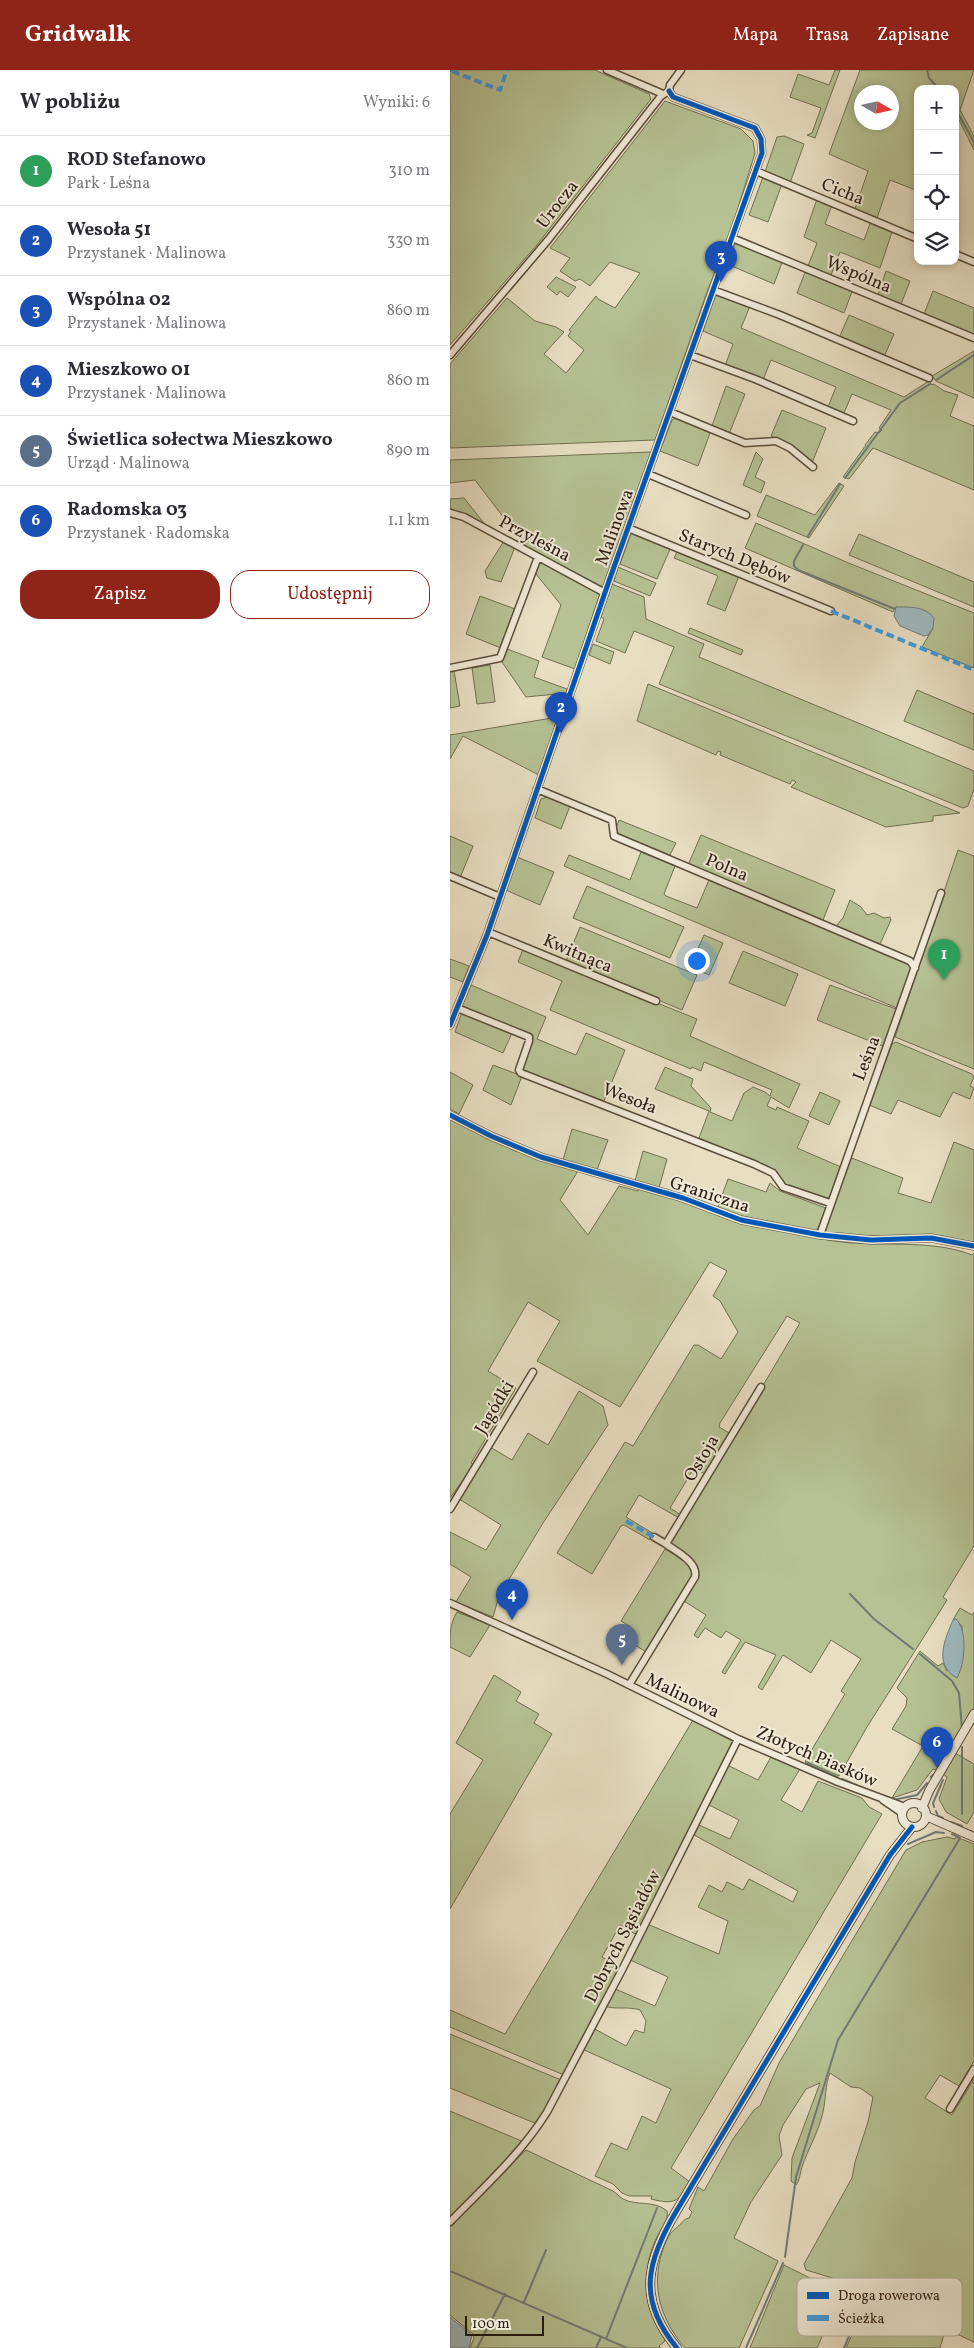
<!DOCTYPE html>
<html lang="pl">
<meta charset="utf-8">
<style>
:root{--surface:#fff;--page:#f2f2f3;--text:#2b2b33;--muted:#7c7c81;--line:#e1e1e2;--accent:#8f2418}
body{margin:0;font-family:Vollkorn,serif;background:var(--page);color:var(--text)}
.controls{position:absolute;right:15px;top:15px;display:grid;overflow:hidden;border-radius:10px;box-shadow:0 2px 8px #0003}
.controls button{width:45px;height:45px;display:grid;place-items:center;padding:0;border:0;border-bottom:1px solid var(--line);background:var(--surface);color:var(--text);font:25px sans-serif}
.compass{position:absolute;left:404px;top:15px;width:45px;height:45px;border-radius:50%;background:var(--surface);box-shadow:0 2px 8px #0003;rotate:99deg}
.scale{position:absolute;left:15px;bottom:12px;width:79px;box-sizing:border-box;padding-left:5px;border:2px solid #2c1d0e;border-top:0;font-size:14px;line-height:18px;white-space:nowrap;color:#2c1d0e;-webkit-text-stroke:4px #f0ead8;paint-order:stroke}
.you{position:absolute;left:246px;top:890px;width:18px;height:18px;margin:-12px;border:4px solid #fff;border-radius:50%;background:#1a73e8;box-shadow:0 0 0 8px #1a73e833}
.badge{display:grid;place-items:center;width:32px;height:32px;border-radius:50%;background:var(--accent);color:#fff;font-size:16px;font-weight:700}
.pin{position:absolute;translate:-50% -41px;filter:drop-shadow(0 1px 2px #0008)}
.pin::after{content:'';position:absolute;top:26px;width:18px;height:15px;background:inherit;clip-path:polygon(0 0,100% 0,50% 100%)}
.list{margin:0;padding:0;list-style:none}
h2{display:flex;justify-content:space-between;align-items:center;height:65px;margin:0;padding:0 20px;font-size:21px}
h2 small{font-size:16px;font-weight:400;color:var(--muted)}
.list li{display:grid;grid-template-columns:32px 1fr auto;gap:15px;align-items:center;box-sizing:border-box;height:70px;padding:0 20px;border-top:1px solid var(--line)}
.list b{display:block;font-size:19px;white-space:nowrap}
.list p{margin:0;font-size:16px;white-space:nowrap;color:var(--muted)}
.list em{font-size:16px;font-style:normal;color:var(--muted)}
.actions{display:flex;gap:10px;padding:15px 20px}
.actions a{flex:1;padding:11px 0;border:1px solid var(--accent);border-radius:20px;text-align:center;font-size:18px;color:var(--accent)}
.actions .main{background:var(--accent);color:#fff}
.icon{flex:none;width:28px;height:28px;fill:none;stroke:currentColor;stroke-width:2;stroke-linecap:round;stroke-linejoin:round}
.map{position:relative;flex:none;width:524px;height:2278px;overflow:hidden}
header{display:flex;align-items:center;gap:30px;box-sizing:border-box;height:70px;padding:0 25px;background:var(--accent);color:#fff}
header strong{font-size:24px}
nav{display:flex;gap:28px;margin-inline-start:auto;font-size:18px}
main{display:flex}
aside{flex:1;background:var(--surface)}
.map>svg:first-child{display:block}
.green{fill:#b6c294;stroke:#717051;fill-rule:evenodd}
.water{fill:#9db9bf;stroke:#707b78}
.lines{fill:none;stroke-linecap:round;stroke-linejoin:round}
.stream{stroke:#707b78;stroke-width:2}
.minor-casing{stroke:#5b4e3b;stroke-width:9}
.tertiary-casing{stroke:#5b4e3b;stroke-width:10}
.minor{stroke:#f0ead8;stroke-width:6}
.tertiary{stroke:#f0ead8;stroke-width:8}
.quiet{stroke:#3d9bde;stroke-width:4;stroke-dasharray:8 4;stroke-linecap:butt}
.cycleway-casing{stroke:#f0ead8;stroke-width:8}
.cycleway{stroke:#0057b8;stroke-width:5}
.labels{text-anchor:middle;stroke-width:4;stroke-linejoin:round;paint-order:stroke}
.street-label{font-size:18px;fill:#2c1d0e;stroke:#f0ead8}
.key{fill:#f0ead8;stroke:#b5ac9b;stroke-width:1}
.key-label{font-size:14px;fill:#2c1d0e}
</style>
<header>
<strong>Gridwalk</strong>
<nav><a>Mapa</a><a>Trasa</a><a>Zapisane</a></nav>
</header>
<main>
<aside>
<h2>W pobliżu<small>Wyniki: 6</small></h2>
<ul class="list">
<li><span class="badge" style="background:#2e9e5b">1</span><div><b>ROD Stefanowo</b><p>Park · Leśna</p></div><em>310 m</em></li>
<li><span class="badge" style="background:#1a4fb4">2</span><div><b>Wesoła 51</b><p>Przystanek · Malinowa</p></div><em>330 m</em></li>
<li><span class="badge" style="background:#1a4fb4">3</span><div><b>Wspólna 02</b><p>Przystanek · Malinowa</p></div><em>860 m</em></li>
<li><span class="badge" style="background:#1a4fb4">4</span><div><b>Mieszkowo 01</b><p>Przystanek · Malinowa</p></div><em>860 m</em></li>
<li><span class="badge" style="background:#5c6f8a">5</span><div><b>Świetlica sołectwa Mieszkowo</b><p>Urząd · Malinowa</p></div><em>890 m</em></li>
<li><span class="badge" style="background:#1a4fb4">6</span><div><b>Radomska 03</b><p>Przystanek · Radomska</p></div><em>1.1 km</em></li>
</ul>
<div class="actions"><a class="main">Zapisz</a><a>Udostępnij</a></div>
</aside>
<div class="map">
<svg width="524" height="2278" viewBox="0 0 524 2278">
<rect width="100%" height="100%" fill="#e8dfc3"/>
<filter id="stains"><feTurbulence type="fractalNoise" baseFrequency=".004" numOctaves="4"/><feColorMatrix values="0 0 0 0 .2 0 0 0 0 .09 0 0 0 0 .02 0 0 0 .5 -.17"/></filter>
<radialGradient id="worn" r=".72"><stop offset=".6" stop-color="#630" stop-opacity="0"/><stop offset="1" stop-color="#630" stop-opacity=".3"/></radialGradient>
<path class="green" d="M0,0h145l54,24 2,5 -115,147 -86,99z
M385,0h5l-25,68 -8,-3 5,-2 9,-25 -31,-11 8,-23 31,11z
M410,0h114l-14,40 14,26v14l-16,-32 -3,6v-35h-37v102l-28,-11 -13,38 -22,-9 13,-38 -39,-17zM412,22h30v30h-30z
M215,31l76,28 12,12 2,12 -26,84 -21,52 -53,151 -205,8v-84l57,-66 28,23 21,6 8,5 -20,22 22,19 18,-23 -16,-14 3,-5 -2,-1 27,-34 2,3 17,9 25,-35 -30,-11 -20,24 -10,-7 -5,2 -15,-10 10,-13 -20,-10z
M334,66l20,8 -14,39 -25,-11 12,-35z
M313,107l19,7 -14,38 -19,-7z
M367,129l15,6 -7,19 39,16 7,-19 4,2 -1,2 18,7 -12,36 -40,-16 -9,23 -23,-9 9,-23 -13,-6z
M286,171l47,19 -9,24 -47,-20z
M356,200l47,19 -9,24 -47,-20z
M436,201l24,10 -9,23 -23,-9z
M106,207l20,10 -8,10 -8,-6 -3,4 -10,-8z
M483,221l41,17v27l-50,-21z
M266,224l34,12 -9,22 163,69 25,-16 3,4 2,-1 10,7 14,4 -8,21 24,10v64l-101,-42 -24,31 -6,-2 23,-32h-1l10,-13 4,1 3,-3 -3,-2 12,-18 -39,-16 -8,19 -16,-6 8,-20 -65,-27 -8,20 -38,-14 8,-22 -30,-13z
M399,245l45,19 -10,23 -45,-19z
M524,281v47l-38,-17 -4,-5z
M276,316l19,8 -16,40 -17,-8z
M332,340l44,18 -14,35 -18,-16 -23,-11z
M226,348l34,15 -12,33 -38,-15 12,-31z
M201,382l-48,135 -76,-39 -52,-68 -25,3v-23z
M306,382l7,7 -8,18 10,5 -4,11 -18,-8z
M389,413l5,3 -35,52 -52,-22 9,-21 49,20z
M14,428l23,29 -37,-19v-9z
M306,453l95,41 123,49v55l-52,-21 11,-19 -37,-21 -3,5 -148,-64z
M182,461l39,16 -14,32 -37,-15z
M409,464l115,48v25l-125,-52z
M54,471l11,6 -14,35 -14,-4 -2,-7z
M228,480l61,26 -14,35 -18,-7 11,-28 -44,-18z
M93,491l57,32 -25,76 -33,-12 19,-52 -25,-31 3,-11z
M168,497l38,16 -6,13 -36,-15z
M162,514l32,13 2,22 58,25 -5,13 275,114v18l-6,17 -5,2 -304,-124 15,-37 -40,-16 -9,22 -29,-12 8,-22 -3,-2z
M30,526l35,13 -14,39 -35,-14z
M240,558l53,22 -2,5 -53,-22z
M143,574l21,8 -4,12 -21,-9z
M57,579l32,12 -5,16 33,12 -1,4 -40,4 -24,-35z
M40,595l5,37 -18,2 -5,-36z
M0,601h4l6,35 -10,2z
M198,614l312,129 -27,3v5l-47,6 -14,-6 -81,-34 5,-5 -4,-2 -2,4 -70,-29 1,-3 -3,-1 -2,4 -79,-34z
M467,620l57,24v36l-70,-29z
M108,647l-19,58 -76,-39 -13,23v-24z
M97,727l23,9 -9,23 -26,-11 6,-19z
M169,750l57,23 -6,12 -51,-21 -3,-6z
M251,765l134,55 -12,30 -135,-55z
M0,766l23,10 -13,32 -10,-4z
M508,780l16,6v213l-79,-32z
M191,782l34,14 -11,28 2,2 31,12 12,-28 200,84 3,6 -13,39 -335,-143 5,-11 61,25z
M67,787l37,15 -14,33 -32,-14 -2,-3z
M137,816l97,41 -14,31 -97,-40z
M400,830l11,7 6,8 7,-2 10,5 6,-1 1,3 -11,24 -44,-18 7,-8z
M130,857l117,48 -15,35 -116,-49z
M254,865l19,8 -14,32 -19,-8z
M73,879l174,70 -7,17 110,48 -11,24 -18,-11 -4,9 9,4 1,-3 32,14 -12,27 44,19 -12,32 -44,-14 -10,-14 -76,-33 10,-27 -54,-22 10,-22 28,12 -2,7 20,22 -1,4 22,9 12,-28 9,-6 12,5 5,4 2,-6 -68,-28 -3,9 -9,-4 -1,2 -141,-59 12,-29 -44,-19z
M293,881l55,23 -13,32 -56,-23z
M0,889l19,7 -6,16 -13,-5z
M21,915l75,32 -9,22 39,16 10,-22 39,17 -21,51 -82,-31 11,-33 -71,-31z
M380,915l69,25 -14,37 -68,-27z
M12,942l50,21 -9,20 -48,-21z
M446,972l76,32 2,3 -4,9 4,2 -4,11 -17,-7 -13,25 -42,-17 -7,14 -22,-9 23,-61z
M43,995l29,11 -11,29 -28,-15z
M0,1002l23,13 -14,29 -9,-5z
M370,1022l20,9 -11,24 -20,-9z
M0,1048l67,34 1,-2 60,21 -18,29 28,35 31,-49 19,5 2,-3c64,20 127,42 194,53 45,7 95,-3 138,14l2,-2v293l-31,51 4,3 -80,127 -28,49 -34,-15 40,-67 -4,-3 20,-32 -30,-19 -20,33 -28,-18 -21,35 -4,-3 18,-32 -31,-13 -20,32 -3,-2 19,-32 -15,-9 -5,7 -16,-10 -7,10 -4,-3 12,-20 -22,-14 15,-25 -1,-8 -29,-24 131,-221 -13,-7 -67,107 -1,4 12,7 -26,40 -11,-6 -24,40 11,7 -2,3 -40,-23 -13,22 28,17 -4,6 -26,-15 -3,1 -29,48 -35,-21 68,-111 8,4 61,-101h4l23,14 17,-27 -18,-31 -7,-5 14,-25 -17,-9 -90,145 -83,-46 23,-40 -32,-19 -40,69 28,17 -45,75 3,2 -24,33z
M122,1059l36,11 -11,30 -34,-10z
M504,1072l20,8v95l-32,-9h-94l-22,-3 -3,-5 26,-71 54,21 -5,15 33,10z
M193,1081l24,8 -8,29 -24,-7z
M278,1109l38,13 4,-9 10,8 46,17 -9,23 -76,-15 -1,2 -23,-9z
M129,1321l24,15 5,19 -65,98 -44,73 -6,21 -37,-15 15,-25 -21,-13v-32l36,18 15,-25 -42,-26 31,-52 22,13 16,-27 20,12z
M215,1479l25,16 3,13 -47,74 -22,-14 7,-11 -10,-6z
M510,1538l12,7 2,-3v95l-37,63 -4,-1 -16,21 -25,8 31,-52 -31,-17 14,-23 1,-8 -10,-10 23,-37 18,15 5,-3 4,8 15,-37v-8l-6,-6h-3z
M7,1542l33,13 -20,32 -20,-10c0,-15 0,-23 7,-35z
M44,1605l27,17 -5,9 23,13 -5,9 18,11 -102,175v-95l33,-54 -27,-17z
M243,1650l41,22 -97,193 -17,-10 -18,32 18,11 -56,107 -114,-48v-17l55,24z
M505,1683l19,11v48l-7,12 -21,-12 -7,-13 8,-22 -4,-3z
M321,1687l29,12 -19,31 21,12 16,-31 44,17 7,9 13,7 -211,354 19,14c-12,20 -15,23 -39,17l1,-3h-23l-7,-3 -9,-9 -18,-8 16,-33 16,7 15,-34 14,7 15,-34 -89,-40 11,-21 33,18 9,-16 9,3 2,-12 -6,-11c-12,-4 -24,0 -36,-4l9,-18 42,18 13,-29 -40,-18 19,-35 72,30 9,-33 -30,-14 11,-22 13,7 5,-10 16,8 6,-11 44,23 5,-11 -104,-56 5,-10 31,14 9,-19 -30,-15 18,-40 31,15z
M497,1767l8,2 1,-2 18,7v217l-15,25 -19,-11 -15,23 27,17 22,-36v263l-26,-12 -3,1 -5,17h-94l23,-52 -33,-17 -30,-9 -2,-6 48,-86 3,-16 13,-40 5,-25 -13,-9 -9,-1 -21,-14c-5,12 -4,26 -7,39 -4,19 -15,37 -21,55 -2,6 -2,13 -6,18l-5,-4 1,-23 28,-75 -14,6 -23,36 -4,11 3,19 -31,47 -17,36 44,23 -39,87h-54c-24,-28 -34,-60 -23,-96 3,-8 6,-18 13,-23 6,-4 8,-10 14,-11l3,-6 -3,-3 9,-22 6,4 29,-52 21,-29 6,-4 19,-43 127,-213 16,-8z
M0,1964l111,46 -24,44 -87,-36z
M0,2041l74,31 -74,75z
M76,2080l87,41c3,2 7,6 10,8 13,7 32,1 44,12 2,11 -7,18 -11,28 -16,34 -10,68 9,100l-1,3 -5,4 2,2h-191l4,-10 -1,-4 -23,-19v-88z
M334,2195l32,16 4,-2 23,9 -26,60h-67z"/>
<path class="water" d="M446,537c13,0 29,-1 38,11l-1,10 -5,7 -4,1 -24,-10 -6,-10z
M506,1549c12,12 9,45 1,59 -24,-13 -12,-39 -4,-58z
M0,2247l22,18 -3,13h-19z"/>
<g class="lines">
<path class="stream" d="M477,0l2,8 10,11
M505,38l19,34
M486,310l38,-25
M395,408l55,-75 30,-19
M358,466l32,-52
M353,475l-9,16v5l4,4 97,39
M400,1524l24,25 39,30
M470,1584l32,27 7,12 3,36
M512,1677v67
M356,1693l31,14
M481,1707l3,-3
M392,1709l26,11
M443,1730l24,-5 10,-12
M484,1737l-1,-4 10,-23
M486,1741l2,5 5,2
M501,1752l11,4
M458,1774l28,-12 8,1
M335,2187l11,-80 42,-137 122,-202 -8,-4
M0,2201l177,77
M74,2232l22,-52
M156,2269l51,-131
M27,2278l28,-54
M146,2278l5,-11
M296,2278l37,-85
M394,2278l5,-12"/>
<defs>
<path id="minor" d="M157,0l56,24
M219,21l1,-6 11,-15
M306,101l162,68
M282,168l242,100
M505,184l19,8
M263,220l67,25 149,63
M0,285l98,-115 113,-144 8,-5
M240,285l65,24 98,42
M220,342l75,31 31,-2 14,7 23,19
M198,404l98,41
M0,443l14,4 141,76
M178,458l203,83
M0,598l50,-10 38,-101
M87,719l75,31 2,16 296,125 5,7
M0,806l50,21
M38,862l168,69
M7,938l72,29v4l-10,29 2,3 233,91 19,9 10,14 47,16
M0,955l37,-90 122,-354 153,-428 -1,-14 -6,-11 -82,-31 -4,-6
M0,1045l41,21 50,21 142,41 58,22 79,15 51,5 60,-2 43,8
M370,1165l121,-342
M0,1439l83,-137
M204,1467l12,7
M0,1533l157,71 131,65 100,43 67,25
M179,1615l66,-108c3,-15 -18,-25 -29,-33l95,-157
M433,1730l19,13
M500,2039l24,-40
M0,2152c34,-35 71,-68 97,-110l76,-144 115,-229"/>
<path id="tertiary" d="M452 1745a12 12 0 1 1 24 0a12 12 0 1 1-24 0Z
M472,1738l7,-17 45,-77
M476,1746l48,21
M227,2278c-41,-49 -30,-88 0,-138l213,-355 22,-28"/>
</defs>
<use href="#minor" class="minor-casing"/>
<use href="#tertiary" class="tertiary-casing"/>
<use href="#minor" class="minor"/>
<use href="#tertiary" class="tertiary"/>
<path class="quiet" d="M3,0l1,2 46,18 7,-20
M381,541l143,59
M176,1451l28,16"/>
<defs>
<path id="cycleway" d="M0,955l37,-90 122,-354 153,-428 -1,-14 -6,-11 -82,-31 -4,-6
M0,1045l41,21 50,21 142,41 58,22 79,15 51,5 60,-2 43,8
M227,2278c-41,-49 -30,-88 0,-138l213,-355 22,-28"/>
</defs>
<use href="#cycleway" class="cycleway-casing"/>
<use href="#cycleway" class="cycleway"/>
</g>
<g class="labels">
<g class="street-label">
<text transform="translate(393 121) rotate(22)" y="6">Cicha</text>
<text transform="translate(107 134) rotate(-52)" y="6">Urocza</text>
<text transform="translate(409 204) rotate(23)" y="6">Wspólna</text>
<text transform="translate(164 457) rotate(-70)" y="6">Malinowa</text>
<text transform="translate(85 468) rotate(28)" y="6">Przyleśna</text>
<text transform="translate(285 486) rotate(22)" y="6">Starych Dębów</text>
<text transform="translate(277 797) rotate(23)" y="6">Polna</text>
<text transform="translate(128 883) rotate(23)" y="6">Kwitnąca</text>
<text transform="translate(416 988) rotate(-69)" y="6">Leśna</text>
<text transform="translate(180 1028) rotate(21)" y="6">Wesoła</text>
<text transform="translate(260 1124) rotate(18)" y="6">Graniczna</text>
<text transform="translate(44 1337) rotate(-59)" y="6">Jagódki</text>
<text transform="translate(251 1388) rotate(-59)" y="6">Ostoja</text>
<text transform="translate(233 1625) rotate(26)" y="6">Malinowa</text>
<text transform="translate(367 1686) rotate(23)" y="6">Złotych Piasków</text>
<text transform="translate(172 1866) rotate(-63)" y="6">Dobrych Sąsiadów</text>
</g>
</g>
<rect x="347" y="2208" width="165" height="58" rx="8" class="key"/>
<rect x="357" y="2222" width="22" height="7" fill="#0057b8"/>
<rect x="357" y="2245" width="22" height="6" fill="#3d9bde"/>
<g class="key-label">
<text x="388" y="2230">Droga rowerowa</text>
<text x="388" y="2253">Ścieżka</text>
</g>
<rect width="100%" height="100%" filter="url(#stains)"/>
<rect width="100%" height="100%" fill="url(#worn)"/>
</svg>
<div class="controls">
<button>+</button>
<button>−</button>
<button><svg class="icon" aria-label="locate" viewBox="0 0 24 24"><circle cx="12" cy="12" r="6"/><path d="M12 2v4M12 18v4M2 12h4M18 12h4"/></svg></button>
<button><svg class="icon" aria-label="layers" viewBox="0 0 24 24"><path d="M12 4l9 5-9 5-9-5zM3 14l9 5 9-5"/></svg></button>
</div>
<svg class="compass" viewBox="-18 -18 36 36"><path d="M0-13l5 13h-10z" fill="#e53935"/><path d="M0 13l5-13h-10z" fill="#7c7c81"/></svg>
<div class="scale">100 m</div>
<div class="you"></div>
<div class="pin badge" style="left:494px;top:910px;background:#2e9e5b">1</div>
<div class="pin badge" style="left:111px;top:663px;background:#1a4fb4">2</div>
<div class="pin badge" style="left:271px;top:212px;background:#1a4fb4">3</div>
<div class="pin badge" style="left:62px;top:1550px;background:#1a4fb4">4</div>
<div class="pin badge" style="left:172px;top:1595px;background:#5c6f8a">5</div>
<div class="pin badge" style="left:487px;top:1698px;background:#1a4fb4">6</div>
</div>
</main>
